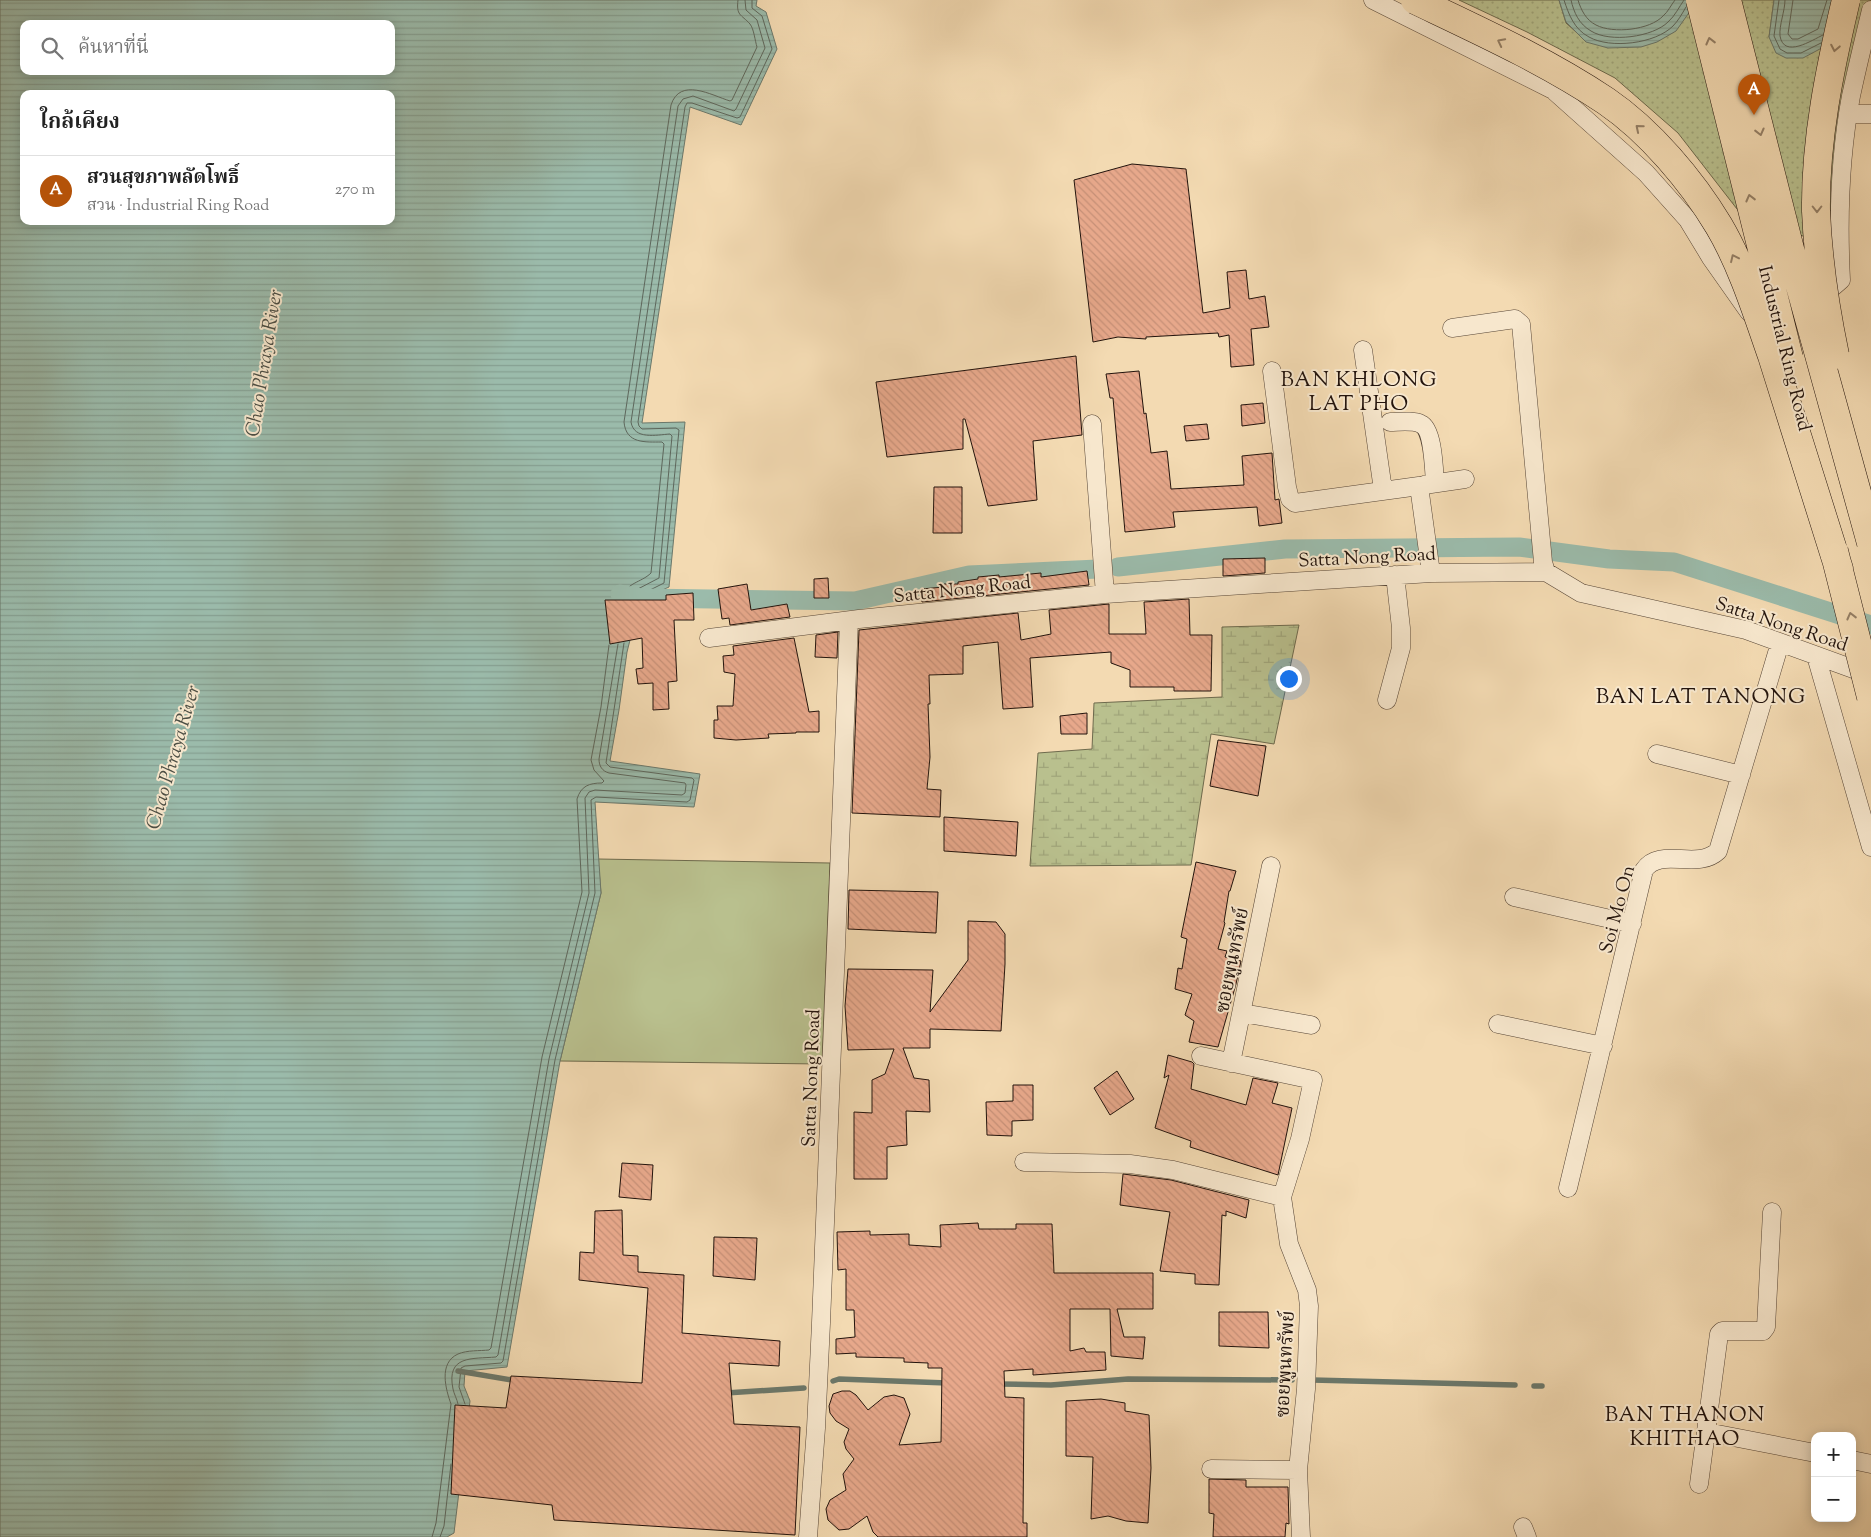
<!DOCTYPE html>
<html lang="th">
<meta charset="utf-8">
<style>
:root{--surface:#fff;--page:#f2f2f2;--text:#222;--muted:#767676;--line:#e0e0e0;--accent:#b45309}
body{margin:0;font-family:"Sorts Mill Goudy","Noto Serif Thai",serif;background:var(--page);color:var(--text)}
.controls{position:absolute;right:15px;bottom:15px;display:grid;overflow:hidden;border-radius:10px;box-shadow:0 2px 12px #0003}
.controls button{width:45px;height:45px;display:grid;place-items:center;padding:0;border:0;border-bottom:1px solid var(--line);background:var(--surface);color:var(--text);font:25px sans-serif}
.you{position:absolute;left:1288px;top:678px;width:18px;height:18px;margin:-12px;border:4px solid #fff;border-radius:50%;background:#1a73e8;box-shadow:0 0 0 8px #1a73e833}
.badge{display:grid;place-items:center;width:32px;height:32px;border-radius:50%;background:var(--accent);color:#fff;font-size:16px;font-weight:700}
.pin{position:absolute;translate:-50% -41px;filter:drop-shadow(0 1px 2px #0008)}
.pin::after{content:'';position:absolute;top:26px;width:18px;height:15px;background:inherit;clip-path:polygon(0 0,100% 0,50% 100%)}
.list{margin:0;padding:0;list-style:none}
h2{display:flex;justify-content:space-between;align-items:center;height:65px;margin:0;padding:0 20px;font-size:21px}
h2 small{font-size:16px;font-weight:400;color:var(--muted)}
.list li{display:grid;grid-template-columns:32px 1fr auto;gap:15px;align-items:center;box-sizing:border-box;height:70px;padding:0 20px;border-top:1px solid var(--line)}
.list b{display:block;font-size:19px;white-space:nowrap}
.list p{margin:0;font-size:16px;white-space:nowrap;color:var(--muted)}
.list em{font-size:16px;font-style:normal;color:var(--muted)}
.icon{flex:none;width:28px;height:28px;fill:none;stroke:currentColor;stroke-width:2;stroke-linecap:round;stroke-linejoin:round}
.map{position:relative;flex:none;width:1871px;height:1537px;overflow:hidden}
.search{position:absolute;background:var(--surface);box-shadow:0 2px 12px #0003;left:20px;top:20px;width:375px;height:55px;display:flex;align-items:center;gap:12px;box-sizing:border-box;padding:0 18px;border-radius:10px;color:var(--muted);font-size:19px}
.panel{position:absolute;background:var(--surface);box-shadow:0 2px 12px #0003;left:20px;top:90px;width:375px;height:135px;border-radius:10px}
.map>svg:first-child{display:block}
.grass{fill:#b9c08e;stroke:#6e6a4d}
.wetland{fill:url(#wetland-marsh);stroke:#6e6a4d}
.park{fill:url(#park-dots);stroke:#6e6a4d}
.water{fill:url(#water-rules);stroke:#6b786b;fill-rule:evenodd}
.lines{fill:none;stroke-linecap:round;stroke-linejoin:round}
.shore{stroke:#5e675c;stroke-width:1}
.stream{stroke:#6b786b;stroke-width:5.5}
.canal{stroke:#9bbbab;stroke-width:19}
.building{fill:url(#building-back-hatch);stroke:#22130c}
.street-casing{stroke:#564536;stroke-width:19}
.street{stroke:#f7e7cd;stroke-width:18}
.primary-bridge-casing{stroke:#22130c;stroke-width:29;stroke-linecap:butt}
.primary-bridge{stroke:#f3dab2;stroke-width:28}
.oneway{stroke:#958067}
.labels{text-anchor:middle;stroke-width:4;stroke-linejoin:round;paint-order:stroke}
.street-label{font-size:19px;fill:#22130c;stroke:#f7e7cd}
.water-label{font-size:20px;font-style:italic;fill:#4c4e44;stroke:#f7e7cd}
.quarter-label{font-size:21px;letter-spacing:1px;fill:#22130c;stroke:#f7e7cd}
</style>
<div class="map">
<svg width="1871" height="1537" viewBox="0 0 1871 1537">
<defs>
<pattern id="wetland-marsh" width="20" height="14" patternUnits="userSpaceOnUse" patternTransform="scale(1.25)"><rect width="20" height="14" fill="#b9c08e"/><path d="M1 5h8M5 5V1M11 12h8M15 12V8" fill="none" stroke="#9fa479"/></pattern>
<pattern id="park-dots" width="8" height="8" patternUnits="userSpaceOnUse" patternTransform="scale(1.25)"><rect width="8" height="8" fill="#b9c08e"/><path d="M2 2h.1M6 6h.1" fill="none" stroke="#9fa479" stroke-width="1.8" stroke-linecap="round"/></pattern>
<pattern id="water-rules" width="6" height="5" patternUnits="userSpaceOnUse" patternTransform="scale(1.25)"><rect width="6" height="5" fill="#9bbbab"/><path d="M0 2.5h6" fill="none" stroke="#85a092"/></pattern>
<pattern id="building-back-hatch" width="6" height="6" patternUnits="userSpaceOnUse" patternTransform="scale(1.25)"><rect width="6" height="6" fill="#e7a88b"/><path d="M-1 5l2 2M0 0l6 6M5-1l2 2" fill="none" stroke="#c69077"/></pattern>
</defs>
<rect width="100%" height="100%" fill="#f3dab2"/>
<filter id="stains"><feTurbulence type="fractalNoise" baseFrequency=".004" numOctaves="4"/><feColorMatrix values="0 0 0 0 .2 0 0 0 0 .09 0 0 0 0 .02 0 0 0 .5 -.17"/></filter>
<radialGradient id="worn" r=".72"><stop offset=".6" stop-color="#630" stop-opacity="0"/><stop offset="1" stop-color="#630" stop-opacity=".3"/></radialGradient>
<path class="grass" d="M598,859l232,4 -8,201 -262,-3 41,-168z"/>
<path class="wetland" d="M1299,625l-25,119 -63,-10 -20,131 -161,1 8,-113 54,-4 2,-46 128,-6v-70z"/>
<path class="park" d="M1459,0h100l7,23 20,18 112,-41h76l-5,37 77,-37h25v10l-20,87 -12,150 -95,-29 -66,-85 -63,-55 -88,-46z"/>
<path class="water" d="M0,0h757l-1,6 10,6 11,37 -36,76 -51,-18 -48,316 43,-1 -16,165 -29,13 -13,52 -8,58 -9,51 90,13 -6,33 -99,-5 6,91 -41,168 -53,306 -42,4 -1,15 6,15 -16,132 -7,4h-447zM24,24h367v47h-367zM24,94h367v127h-367z
M1559,0h139l-22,31 -19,11 -16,5 -33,1 -22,-6 -20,-20z
M1774,0h72l-13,42 -30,16h-17l-10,-5 -7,-16z"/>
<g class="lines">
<path class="shore" d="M1564,0c5,15 10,29 25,37 21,12 66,7 84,-11 5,-5 9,-12 13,-19
M1571,0c3,13 8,24 20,31 19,12 62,6 77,-9 7,-6 11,-15 16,-22
M1578,0c3,10 8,20 18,25 17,9 54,5 67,-9 5,-4 8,-11 12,-16
M1779,0l-5,36 6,13 7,4h14l20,-10
M1785,0c0,11 -6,25 -5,36 4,23 32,4 43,-1
M1793,0l-5,34 4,5h6l20,-10 9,-29
M621,599c5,-17 20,-16 30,-26l13,-129 -2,-2c-17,0 -36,2 -38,-20l47,-317c9,-28 40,-10 59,-4l2,-1 25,-53c-2,-6 -3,-18 -7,-23 -9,-10 -14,-8 -12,-24
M629,599l5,-8 25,-13 13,-142 -2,-2c-14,1 -36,6 -39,-12l47,-316 5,-7 10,-3 41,15 2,-2 29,-61 -8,-28 -11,-10 -1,-10
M635,599l3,-3 26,-13 15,-153 -3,-2 -34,1 -3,-3 -1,-4 47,-315 2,-4h5l45,15 3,-1 32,-68 -10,-33 -10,-8v-8
M458,1404c-1,-5 -4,-10 -5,-15 -7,-34 19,-30 43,-32l2,-2 51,-296 40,-166 -4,-95 4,-6 6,-2 87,5 3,-2 1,-8 -1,-2 -76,-10c-7,-2 -10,-7 -10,-14l19,-115
M465,1404l-6,-17 2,-19 4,-2 36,-3 2,-2 52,-301 40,-167 -4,-93 5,-3 91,5 3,-2 4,-20 -2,-2 -82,-11 -4,-4 18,-120
M432,1537l4,-14 15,-119c-5,-14 -13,-41 7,-50 9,-4 22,-3 31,-4l2,-2 51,-291 40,-165 -5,-93c4,-13 12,-16 25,-16l2,-2 -10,-11 -3,-10 10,-53 8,-62
M440,1537l4,-11 7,-62"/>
<path class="stream" d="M458,1371l60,10
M1312,1380l203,5
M833,1381l6,-2 108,4
M999,1384l52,1 77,-6 164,1
M1534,1386h8
M726,1393l78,-5"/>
<path class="canal" d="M1118,567l167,-18 234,-2 90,12 65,3 197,63
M620,594l22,4 213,3 114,-26 129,-6"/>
</g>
<path class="building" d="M1132,164l54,5 17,144 27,-5 -3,-36 19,-2 3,29 16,-3 4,31 -18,2 3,36 -23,2 -2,-32 -10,2 -1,-4 -72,4v2l-28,-2 -25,5 -19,-162z
M1076,356l6,79 -49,6 4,59 -49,6 -23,-87h-2v30l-76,8 -11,-75z
M1139,371l5,43 2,-1 5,40 16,-2 4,38 73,-4 -2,-29 30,-3 3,47 4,-1 3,24 -23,3 -2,-19 -84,5 2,15 -50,5 -12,-134h-3l-4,-24z
M1263,403l2,20 -23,3 -1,-21z
M1207,424l2,15 -23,2 -2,-15z
M934,487h28v46h-29z
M1265,558v15l-42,3v-17z
M1087,571l2,14 -167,17 -1,-13 23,-2v-3h14v-2l20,-3v-2l21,-2v2l42,-4v4z
M828,578l1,20h-15v-19z
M747,584l4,26 36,-6 3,13 -60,8 -1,-7 -7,1 -4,-30z
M693,593l1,27h-20l3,61 -9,1 1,27 -16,1v-27l-15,1 -2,-15 7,-1 -1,-30 -32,6 -5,-44h61v-5z
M1189,599l1,36h22l-1,56h-37v-4h-44v-17l-19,-7v-11l-81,6 3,49 -30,2 -5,-67 -35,4v28l-34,1 1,29h-2l2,53 -3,32 14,1 -1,27 -88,-4 7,-183 159,-17 3,27 30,-6 -2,-24 60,-6v30h37l-2,-32z
M838,632l-1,26 -22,-1 1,-22z
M794,638l15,74 10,-1v21h-23v1l-28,1 1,4 -33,2 -22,-2v-18h4l-1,-14h16l2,-32 -11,-2 -1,-16 11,-1 -1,-9z
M1087,713v21h-26l-1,-18z
M1218,740l48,6 -8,50 -48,-10z
M944,817l74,5 -2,34 -72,-5z
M1196,862l40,9 -6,20h-1l-5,31 1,1 -7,26 9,2 -2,6 16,4 -5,23 -18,63 -29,-5 5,-21 -9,-6 7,-21 -17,-5 3,-21 4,1 5,-30 -6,-2z
M849,890l89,2 -2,41 -88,-4z
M968,921l28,1 9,12v30l-4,67 -71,-2v19h-27l11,30 15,2 1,32 -24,-1 1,34 -20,2v32h-33v-67l18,1v-33l13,-6 9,-25 -46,1 -3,-44 3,-37 85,1 -3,42 38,-52z
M1168,1055l24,7 2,2 -3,25 55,16 7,-27 25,5 -6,20 20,5 -14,67 -88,-28 1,-6 -36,-13 14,-53 -5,3z
M1117,1071l17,28 -24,16 -16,-27z
M1013,1085h20v35l-21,1v15l-25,-1 -1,-33 27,-1z
M622,1163l31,2 -2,35 -32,-3z
M1123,1174l48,6 78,20 -3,18 -20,-7v5l-4,-1 -3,70 -24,-1v-10l-35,-3 10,-59 -50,-7z
M622,1210l1,45 15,1v16l46,3 -2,58 98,8 -1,25 -50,-3 5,61 66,3 -5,108 -241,-15 -2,-15 -101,-11 4,-89 51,3 5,-32 131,7 6,-95 -69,-8 1,-28 14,1 1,-42z
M978,1223l1,6h37v-5h36l2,49h99v36h-36l7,28h21l-2,22 -32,-3 -1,-47h-40v42l14,-3 2,4h19l1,18 -73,5v-6l-29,2 1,26 19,1 -1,125h4v14h-149l-5,-5 -6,-16 -18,13 -10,1 -11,-10 -2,-11 4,-9 16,-10 -3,-16 11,-15 -8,-10 -2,-7 5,-13 -13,-8 -6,-8 -1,-7 4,-12 9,-3h8l6,4 12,15 16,-13 10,-2 10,3 6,16 -11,31 42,-3 1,-74h-14v-5l-24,-1v-4l-48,-1v-4l-20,1v-15l19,-2 -1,-27h-8v-41l-8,1 -1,-38 33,-1v4l39,-1v11l32,2 -1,-22z
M714,1237l43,1 -2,42 -42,-4z
M1219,1312h49l1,36 -50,-2z
M1101,1399l24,4v8l24,4 2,53 -3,55 -22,-2 -18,-5 -17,3 2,-62 -27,-1v-55z
M1209,1479l37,1v7h42l1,37 -3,-1 -1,14h-72l1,-23 -5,-1z"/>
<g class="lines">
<defs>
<path id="street" d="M1373,0l180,90 93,83 42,47 23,38 38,54
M1849,114h22
M1819,299l22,-19c-3,-59 -1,-125 10,-184 6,-28 13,-57 20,-86
M1452,328l63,-9 6,5 22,238 3,10
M1363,350l20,140
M1272,371l15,116 3,12 5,4 124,-17 12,87
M1390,422c9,0 23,-2 31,2 12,5 13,46 14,59
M1092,424l13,170
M1424,485l41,-6
M709,638l150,-19 246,-25 326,-21 115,-1 35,21 165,37 124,45
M1816,656l55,191
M1387,700l14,-52v-20l-6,-53
M1657,754l84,21
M1514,897l118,27
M1242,1013l69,12
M1498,1024l105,22
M1201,1056l112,24 -13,59 -18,58 7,47 18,46 2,16 -3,83 -8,81 3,67
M1231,1063l40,-197
M1024,1162l106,2 43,6 109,27
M1568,1188l76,-318c16,-24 53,1 74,-19l62,-208
M1707,1432l108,21
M1852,1460l19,4
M1211,1469l87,1
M1699,1484l20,-150 3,-3h41l3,-4 6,-115
M1523,1527l4,10
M808,1537l8,-109 5,-105 28,-702"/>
</defs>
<use href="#street" class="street-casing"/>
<use href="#street" class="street"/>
<defs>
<path id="primary-bridge" d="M1415,0c65,31 131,61 191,101 44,30 86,80 113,125 23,39 38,87 53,130 23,71 45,142 67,213
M1700,0l89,358
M1727,0l65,257 79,286
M1835,355c-10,-48 -17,-96 -19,-144 -1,-71 14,-143 30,-211
M1834,551l37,146"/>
</defs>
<use href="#primary-bridge" class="primary-bridge-casing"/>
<use href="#primary-bridge" class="primary-bridge"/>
</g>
<defs><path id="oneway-chevron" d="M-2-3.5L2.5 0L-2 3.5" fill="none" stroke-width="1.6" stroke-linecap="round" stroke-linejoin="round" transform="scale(1.25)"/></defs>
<g class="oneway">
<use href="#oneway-chevron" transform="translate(1710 41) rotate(-104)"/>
<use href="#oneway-chevron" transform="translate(1501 42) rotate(-153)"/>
<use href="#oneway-chevron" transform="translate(1835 48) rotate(101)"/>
<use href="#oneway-chevron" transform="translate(1639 128) rotate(-140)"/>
<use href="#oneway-chevron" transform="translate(1760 132) rotate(76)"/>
<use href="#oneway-chevron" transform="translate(1750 198) rotate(-104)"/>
<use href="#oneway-chevron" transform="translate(1817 209) rotate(90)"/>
<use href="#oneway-chevron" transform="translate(1734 258) rotate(-115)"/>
<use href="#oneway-chevron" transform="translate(1851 616) rotate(-104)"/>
</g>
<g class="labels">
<g class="street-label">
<text transform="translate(1786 348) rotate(76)" y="7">Industrial Ring Road</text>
<text transform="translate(1367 556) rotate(-3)" y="7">Satta Nong Road</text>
<text transform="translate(962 588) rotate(-6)" y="7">Satta Nong Road</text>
<text transform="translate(1782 623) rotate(18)" y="7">Satta Nong Road</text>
<text transform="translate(1616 909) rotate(-75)" y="7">Soi Mo On</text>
<text transform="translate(1231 960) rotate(-79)" y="7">ซอยพูนทรัพย์</text>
<text transform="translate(810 1078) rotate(-88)" y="7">Satta Nong Road</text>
<text transform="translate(1284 1364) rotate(-87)" y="7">ซอยพูนทรัพย์</text>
</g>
<g class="water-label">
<text transform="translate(263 363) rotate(-81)" y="7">Chao Phraya River</text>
<text transform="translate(172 757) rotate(-74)" y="7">Chao Phraya River</text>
</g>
<g class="quarter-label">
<text x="1359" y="386">BAN KHLONG<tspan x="1359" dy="24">LAT PHO</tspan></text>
<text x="1701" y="703">BAN LAT TANONG</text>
<text x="1685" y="1421">BAN THANON<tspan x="1685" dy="24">KHITHAO</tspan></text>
</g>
</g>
<rect width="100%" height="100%" filter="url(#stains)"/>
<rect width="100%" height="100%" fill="url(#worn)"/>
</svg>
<div class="controls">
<button>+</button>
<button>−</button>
</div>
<div class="you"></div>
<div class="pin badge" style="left:1754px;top:115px">A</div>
<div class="search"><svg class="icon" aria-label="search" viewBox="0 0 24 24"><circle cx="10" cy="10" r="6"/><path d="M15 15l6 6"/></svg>ค้นหาที่นี่</div>
<section class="panel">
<h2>ใกล้เคียง<small></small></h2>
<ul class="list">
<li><span class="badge">A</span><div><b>สวนสุขภาพลัดโพธิ์</b><p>สวน · Industrial Ring Road</p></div><em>270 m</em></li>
</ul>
</section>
</div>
